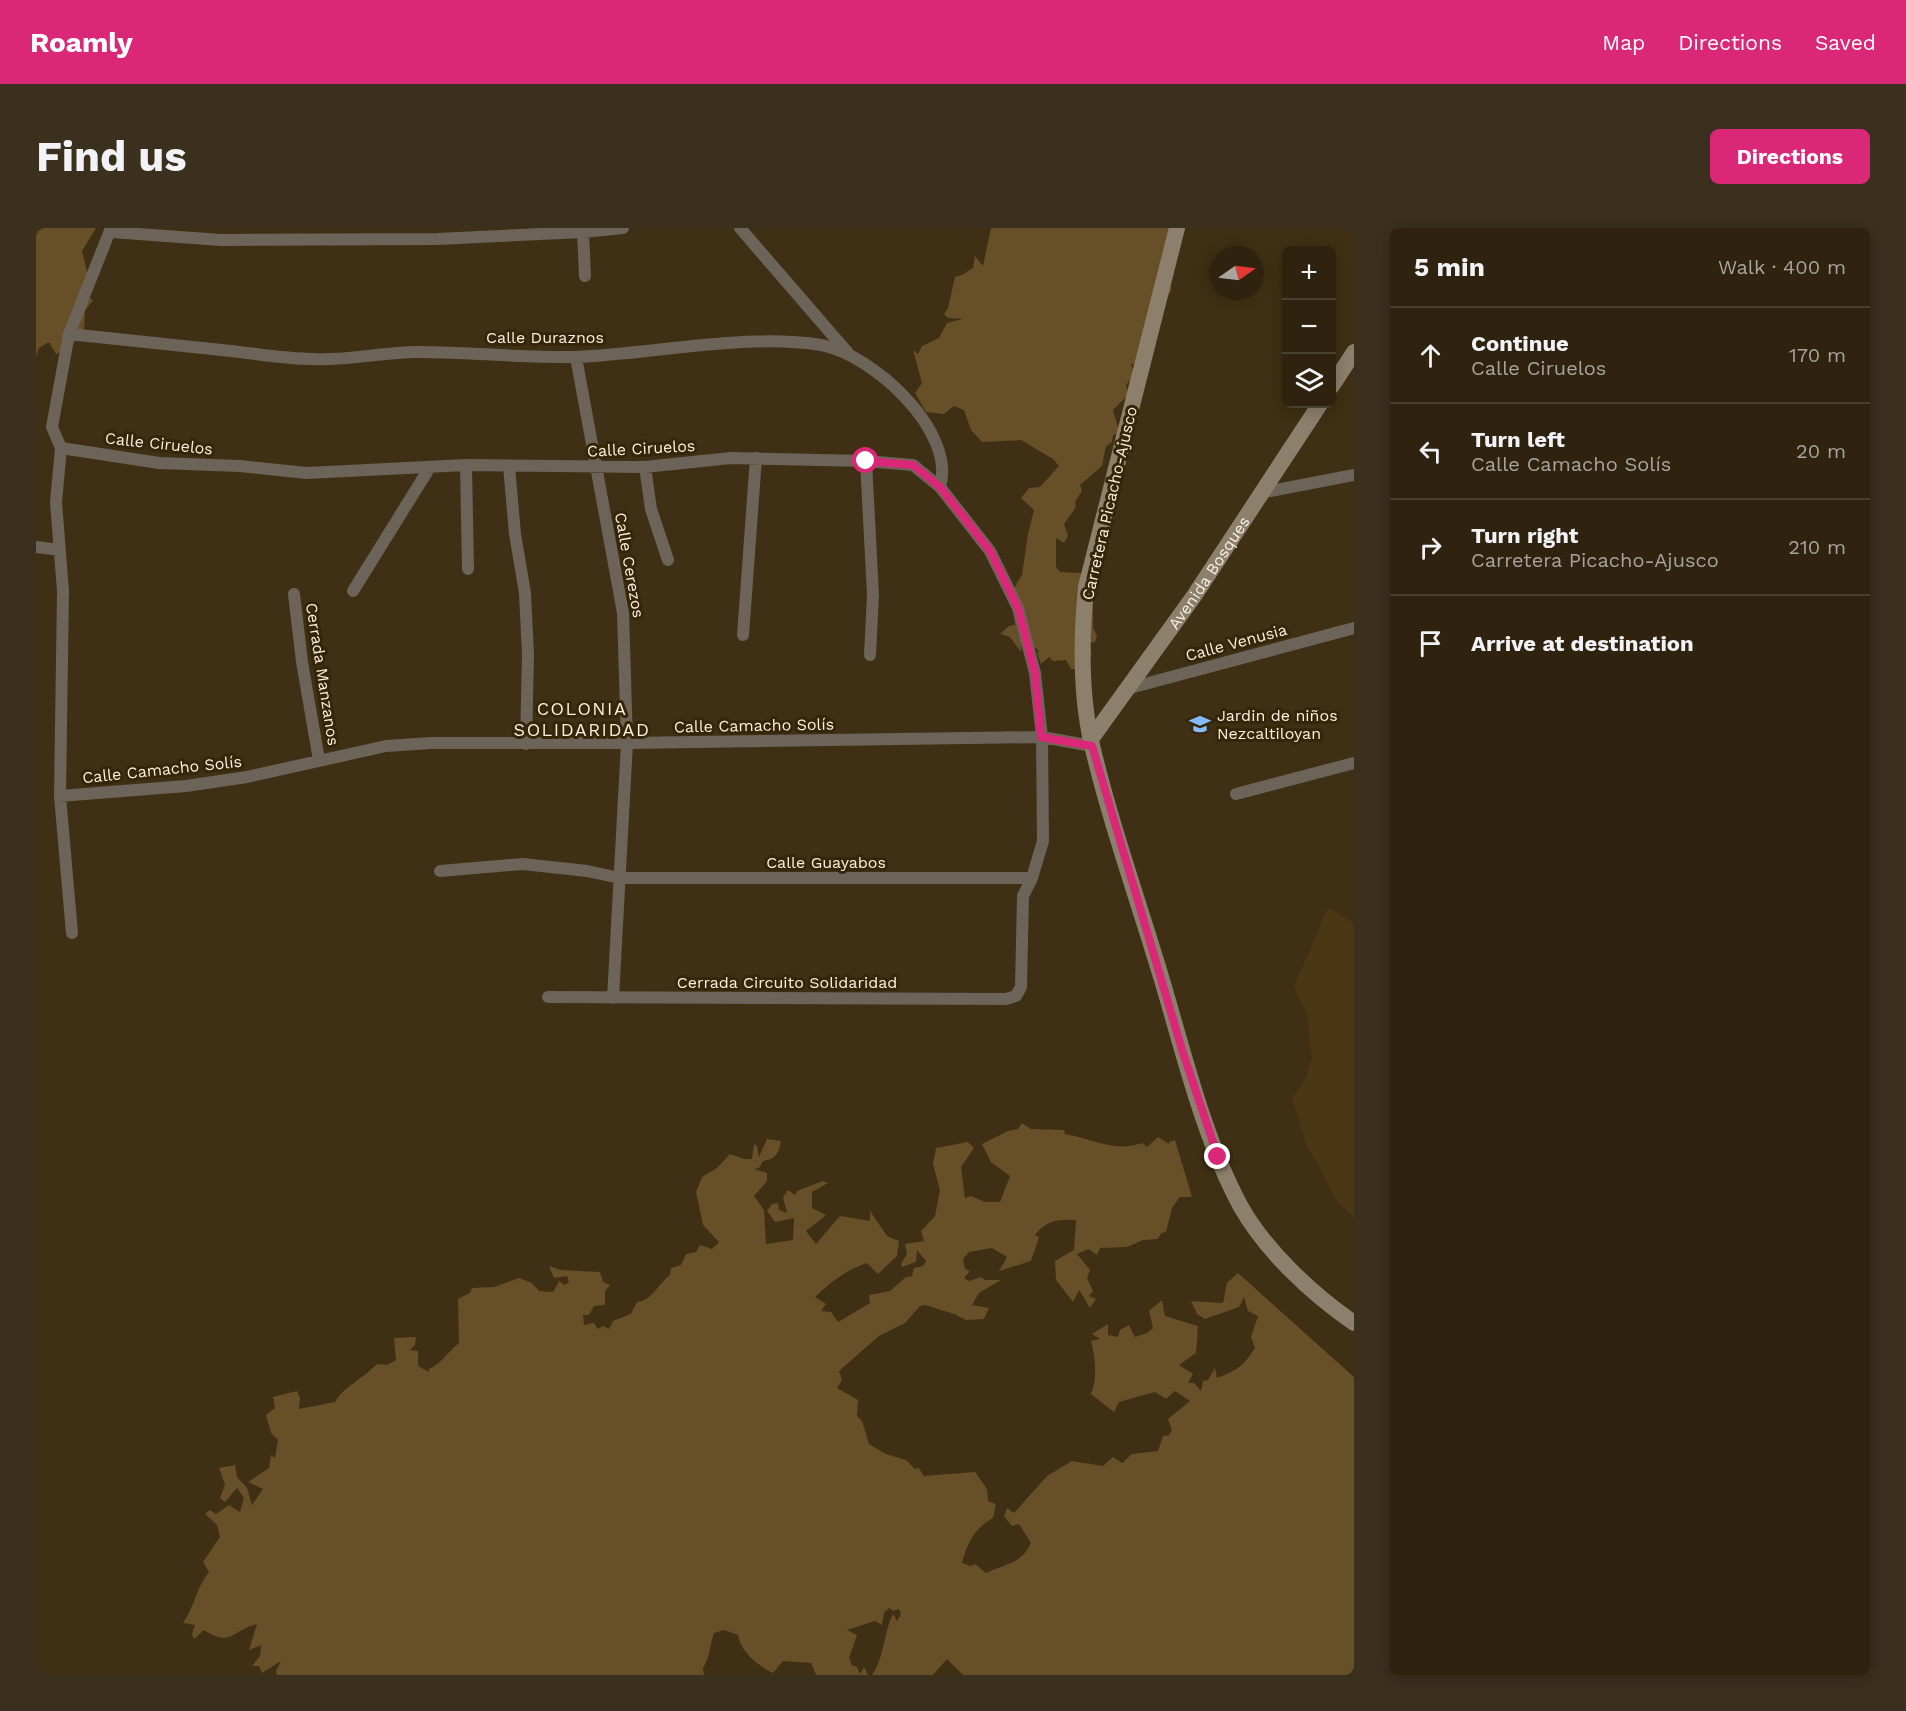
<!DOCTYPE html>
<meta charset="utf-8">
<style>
:root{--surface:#2f230f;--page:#3b2f1d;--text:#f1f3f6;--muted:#a7a49e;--line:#4a402f;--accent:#db2777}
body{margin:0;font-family:"Work Sans",sans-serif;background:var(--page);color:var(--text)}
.controls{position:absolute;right:18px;top:18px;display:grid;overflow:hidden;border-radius:9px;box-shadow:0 3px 15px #0003}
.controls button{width:54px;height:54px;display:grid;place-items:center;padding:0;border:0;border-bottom:2px solid var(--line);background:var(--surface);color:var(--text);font:30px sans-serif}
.compass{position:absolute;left:1174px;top:18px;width:54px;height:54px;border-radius:50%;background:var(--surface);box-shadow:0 3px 15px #0003;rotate:76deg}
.stop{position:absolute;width:18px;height:18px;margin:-14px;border:4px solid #db2777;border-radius:50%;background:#fff}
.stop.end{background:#db2777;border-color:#fff;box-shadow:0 2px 6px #0008}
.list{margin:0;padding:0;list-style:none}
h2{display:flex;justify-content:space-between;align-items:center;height:78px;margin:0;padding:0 24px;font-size:26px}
h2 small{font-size:20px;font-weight:400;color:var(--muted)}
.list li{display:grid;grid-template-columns:39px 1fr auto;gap:18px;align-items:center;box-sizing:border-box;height:96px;padding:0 24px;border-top:2px solid var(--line)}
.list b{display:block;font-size:22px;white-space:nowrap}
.list p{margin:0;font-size:20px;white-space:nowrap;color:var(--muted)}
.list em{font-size:20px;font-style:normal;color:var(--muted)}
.icon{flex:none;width:33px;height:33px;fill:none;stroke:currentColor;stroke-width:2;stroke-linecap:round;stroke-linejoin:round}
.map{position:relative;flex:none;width:1318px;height:1447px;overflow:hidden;border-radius:9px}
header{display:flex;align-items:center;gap:36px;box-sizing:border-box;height:84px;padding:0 30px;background:var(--accent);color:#fff}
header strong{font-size:28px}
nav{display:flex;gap:33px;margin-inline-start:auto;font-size:21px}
.intro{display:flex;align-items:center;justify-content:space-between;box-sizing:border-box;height:144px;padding:0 36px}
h1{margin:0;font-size:42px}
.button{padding:15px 27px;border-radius:9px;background:var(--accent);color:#fff;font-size:21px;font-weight:700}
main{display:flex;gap:36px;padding:0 36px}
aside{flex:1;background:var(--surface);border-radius:9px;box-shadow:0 3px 15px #0003}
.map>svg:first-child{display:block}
.built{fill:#4b3714}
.green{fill:#674f28}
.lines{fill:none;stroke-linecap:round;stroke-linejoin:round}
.street{stroke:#6c6458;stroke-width:12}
.secondary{stroke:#8c806c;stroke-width:16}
.route{stroke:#db2777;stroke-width:8}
.labels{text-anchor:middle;stroke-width:6;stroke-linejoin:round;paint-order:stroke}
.street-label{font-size:16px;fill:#f9efdf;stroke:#352509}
.poi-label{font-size:16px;fill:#f9efdf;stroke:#352509;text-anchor:start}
.neighbourhood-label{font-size:18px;letter-spacing:1.5px;fill:#f9efdf;stroke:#352509}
</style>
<header>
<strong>Roamly</strong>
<nav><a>Map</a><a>Directions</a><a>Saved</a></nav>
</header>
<div class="intro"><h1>Find us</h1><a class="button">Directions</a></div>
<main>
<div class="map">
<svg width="1318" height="1447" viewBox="0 0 1318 1447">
<rect width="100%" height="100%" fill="#3f2f14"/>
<path class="built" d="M1292,680l26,15v295l-18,-19 -30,-56 -14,-44 14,-21 6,-20 -5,-44 -13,-27z"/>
<path class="green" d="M0,0h60l-14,23 5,20v26l6,3 -8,11 -1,21 -9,7 -3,8 -16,7 -7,-12 -10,6 -3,8z
M955,0h181l-1,63 -9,13 -24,63 -7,-4 3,12 -8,10 3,9 -16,16 7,24 -7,1 -1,7 -6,4 -4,20 -22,19 2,6 -7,11 1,5 -12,17 4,12 -4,7 -8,-5v29l4,5 20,1 13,7v48l4,8 -2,6 -6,1 3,12 -3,1 -5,13h-13l-5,-9 -13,1 -4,-4 -8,7 -4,-11 2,-1 -3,-4 -7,1 -7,-7 -1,10 -11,-15 -10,-3 9,-8 6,-1 -3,-34 10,-16 6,-41 6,-24 -13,-12 8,-10 11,-1 19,-21 -6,-7 -32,-19 -39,2 -11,-12 -7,-20 -10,-4 -10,8 -18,-2 -11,-19 7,-10 -9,-33 5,4 4,-8 17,-8 8,-15 16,-4 -15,-1 -4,-4 4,-6 7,-31 7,-2 11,-7 2,-12 8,10z
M986,895l9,6 33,1 1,4c26,4 49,19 77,9l5,4 11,-10 11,7v-2l6,-2 17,57h-12l-8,11 -6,24 -5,1 -3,6 -15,1 -16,7 -27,1 -3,7 -8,-6 -12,5 13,16 -3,8 6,13 -4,5 7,3 -6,9 -11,-18 -6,12 -17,-22 -1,-19 19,-11 2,-30c-16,-1 -30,0 -41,15l4,2 -8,24 -32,10 8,-14 -15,-9 -23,4 -6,7 2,10 5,2 -6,7 5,3 12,-4 4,3h16l-22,13 -7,12 17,3 -5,11 -18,1 -12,-6 -29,-9 -5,1 -15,17 -26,13 -40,35 3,9 -5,8 21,12 -1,16 5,5 7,23 17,10 20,6 9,9 4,-1 5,8 51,-4 12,17 1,12 8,3 -3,14c-18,10 -26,25 -31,45l9,3 4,-2 11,9c18,-9 36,-9 45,-30l-12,-19 -7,2 -8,-10 3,-8 7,5 33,-37 25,-15 31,5 10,-9 9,6 10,-9 26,-3 5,-15 6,-1 3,-5 -4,-11 22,-18 -15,-10 -9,8 -11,-7 -36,10 -5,10 -23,-18c7,-17 4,-36 0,-53l9,-2 -8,-5 16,-10v11l10,2 2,-7 9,-5 6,12 12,-4 6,-5 -4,-17 13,-11 3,16 33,10 -2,27 -17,12 14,9 -5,9h6l7,8 2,-10 5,-1 7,-12 2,10c21,-8 26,-12 38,-30l-4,-11 7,-21 -10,-5 -4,-14 -5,10 -34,12 -8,-5 -6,-13 32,2 4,-20 11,-10 116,104v298h-391l-16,-16 -14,16h-61c13,-19 11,-41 21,-61l4,7 4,-7 -2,-5 -6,2 -4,-3 -5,5 -2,12 -7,-4 -28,9 10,5 -8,23 3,7 5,2 3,7 4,-7 4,8h-52l-5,-12 -28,-2 -10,12c-15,-7 -33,-22 -35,-38l-14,-5 -10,3c-4,11 -4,25 -11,35l1,7h-427l-1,-4 5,-10 -19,12 -3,-7h-7l8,-10 1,-11 -12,5 8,-26c-25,6 -26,24 -53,6l-10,9 -2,-5 3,-9 -12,-2c12,-17 13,-35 26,-51l-6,-10 17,-25 -3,-12 -12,-11 5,-4 6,4 13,-9 11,7 4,-14 -7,-10 -12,14 -5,-4 5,-13 -6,-17 16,-3 2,12 10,11 5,17 11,-16 -15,-7 21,-14 2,-13 4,3 3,-18 -7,-7 -5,-18 9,-7 -2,-11 24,-6 3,7 -1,11 36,-7c6,-13 31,-26 42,-38l10,1 9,-5 -2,-22 22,-1 -1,8 -5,5 8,1v15l11,6v-3c12,-5 19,-17 30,-26l-1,-44 12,-6 2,-5 22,-1 25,-9 13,5 7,8 14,1 6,-11 6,4 4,-3 -2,-6 -13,2 -5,-12 12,4 39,2 3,10 7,3 -5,6v14l-11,1 -5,9h-6l1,10 10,-2 4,6 5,-3 6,3 4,-8 18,-7 6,-12c16,-2 21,-18 33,-27l1,-7 10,-3 5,-11 10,-2 4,-7 12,4 7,-7 -16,-17 -7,-33 6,-15 15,-9 13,-14 14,5h8l2,-15 3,2 2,11 8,-18 14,2c-2,12 -5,18 -18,20l-4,7 -5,1 13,4v8l-13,15 10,14 2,34 27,-4 1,-22 -19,4 -8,-11 5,-7 6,-1 1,7 8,3 -4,-16 5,-7 7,5 2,-4 26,-10 5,2 -16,9v16l14,7 -20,16 10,13 24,-28 30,5v-10l17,25 12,5 -2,15 -19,18 -11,-11c-21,7 -36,19 -52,34l11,7 -5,7 10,1 7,10 32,-19 -1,-8 21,-4 16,-14 6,-1 2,-8 9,-2 3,-5 -9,-11 -1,12 -14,5 -1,-3 6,-10 -2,-10 19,-3 -3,-10 14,-15 5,-26 -7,-26 3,-16 32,-6 6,6 -13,19 4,31 6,-2 14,6h15l10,-26 -19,-14 -9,-18 26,-13 10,-2z"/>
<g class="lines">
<path class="street" d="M704,0l108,125
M75,4l110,8 216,-1 146,-7 40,-4
M547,4l2,44
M33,106c54,6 108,11 162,17 27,3 55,8 82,8 35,2 70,-7 105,-7 53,0 106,6 158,5 78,-3 169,-24 245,-12 51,9 136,86 119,142
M540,129l47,256 4,130 -14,255
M25,220l98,15 81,3 67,7 159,-8 179,2 86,-9 135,3 47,4 27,22 50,64 28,57 17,65 7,64 1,104 -11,37 -9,18 -2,91 -5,9 -10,3 -458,-2
M830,233l7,134 -3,60
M430,237l2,104
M473,238l6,68 10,59 3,62 -2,89
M609,239l6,42 17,51
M1224,265l94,-18
M0,319l24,3
M317,363l77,-124
M258,366l8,68 17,98
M707,407l13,-177
M1090,461l228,-61
M1200,566l118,-31
M24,568l126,-10 61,-9 139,-31 45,-3h196l415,-6 50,9
M404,643l83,-7 64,7 33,7h412
M36,705l-12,-137 3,-205 -7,-89 5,-54 -9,-21 17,-93 42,-106"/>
<g class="secondary">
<path d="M1141,0l-91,359c-5,52 -6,107 6,158 18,77 47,158 70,235 22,74 42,159 79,227 25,44 71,87 113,116"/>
<path d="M1296,158l22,-34"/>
<path id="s1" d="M1055,511l103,-143 126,-192"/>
</g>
</g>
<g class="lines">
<path class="route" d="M830,233l47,4 27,22 50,64 28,57 17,65 6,64 51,9 91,307 35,104"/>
</g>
<defs>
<symbol id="school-bare" viewBox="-9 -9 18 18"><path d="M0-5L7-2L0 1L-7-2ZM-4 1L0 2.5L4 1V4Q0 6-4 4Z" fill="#86bbfb" stroke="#352509" stroke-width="2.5" paint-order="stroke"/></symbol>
</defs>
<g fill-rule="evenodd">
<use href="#school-bare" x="1149" y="481" width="30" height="30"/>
</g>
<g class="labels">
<g class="street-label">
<text x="509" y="115">Calle Duraznos</text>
<text transform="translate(123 215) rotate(6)" y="6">Calle Ciruelos</text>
<text transform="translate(605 220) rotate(-3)" y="6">Calle Ciruelos</text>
<text transform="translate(1073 275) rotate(-77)" y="6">Carretera Picacho-Ajusco</text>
<text transform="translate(594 337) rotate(80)" y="6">Calle Cerezos</text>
<text dy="6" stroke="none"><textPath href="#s1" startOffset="204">Avenida Bosques</textPath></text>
<text transform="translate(1200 414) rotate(-15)" y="6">Calle Venusia</text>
<text transform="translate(287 446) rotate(81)" y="6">Cerrada Manzanos</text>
<text transform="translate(718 497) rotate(-1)" y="6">Calle Camacho Solís</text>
<text transform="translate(126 541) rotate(-6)" y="6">Calle Camacho Solís</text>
<text x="790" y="640">Calle Guayabos</text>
<text x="751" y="760">Cerrada Circuito Solidaridad</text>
</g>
<g class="poi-label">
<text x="1181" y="493">Jardin de niños<tspan x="1181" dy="18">Nezcaltiloyan</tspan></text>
</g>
<g class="neighbourhood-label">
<text x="546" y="487">COLONIA<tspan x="546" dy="21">SOLIDARIDAD</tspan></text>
</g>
</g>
</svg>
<div class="controls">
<button>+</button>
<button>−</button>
<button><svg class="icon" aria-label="layers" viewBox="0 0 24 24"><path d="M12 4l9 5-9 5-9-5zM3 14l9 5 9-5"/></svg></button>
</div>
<svg class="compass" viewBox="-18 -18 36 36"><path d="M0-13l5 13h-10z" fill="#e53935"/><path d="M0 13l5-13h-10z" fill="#a7a49e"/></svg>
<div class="stop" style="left:830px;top:233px"></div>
<div class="stop end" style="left:1182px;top:929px"></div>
</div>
<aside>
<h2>5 min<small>Walk · 400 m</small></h2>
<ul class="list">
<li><svg class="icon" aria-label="ahead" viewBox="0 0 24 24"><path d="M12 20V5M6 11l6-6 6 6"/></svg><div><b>Continue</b><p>Calle Ciruelos</p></div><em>170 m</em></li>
<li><svg class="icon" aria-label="left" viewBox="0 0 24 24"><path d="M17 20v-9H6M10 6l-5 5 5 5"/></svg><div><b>Turn left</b><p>Calle Camacho Solís</p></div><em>20 m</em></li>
<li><svg class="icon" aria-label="right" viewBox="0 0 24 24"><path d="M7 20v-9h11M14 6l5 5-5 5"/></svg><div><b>Turn right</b><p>Carretera Picacho-Ajusco</p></div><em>210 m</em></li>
<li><svg class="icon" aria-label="arrive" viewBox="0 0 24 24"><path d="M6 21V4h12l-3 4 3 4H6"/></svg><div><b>Arrive at destination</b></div></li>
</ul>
</aside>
</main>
